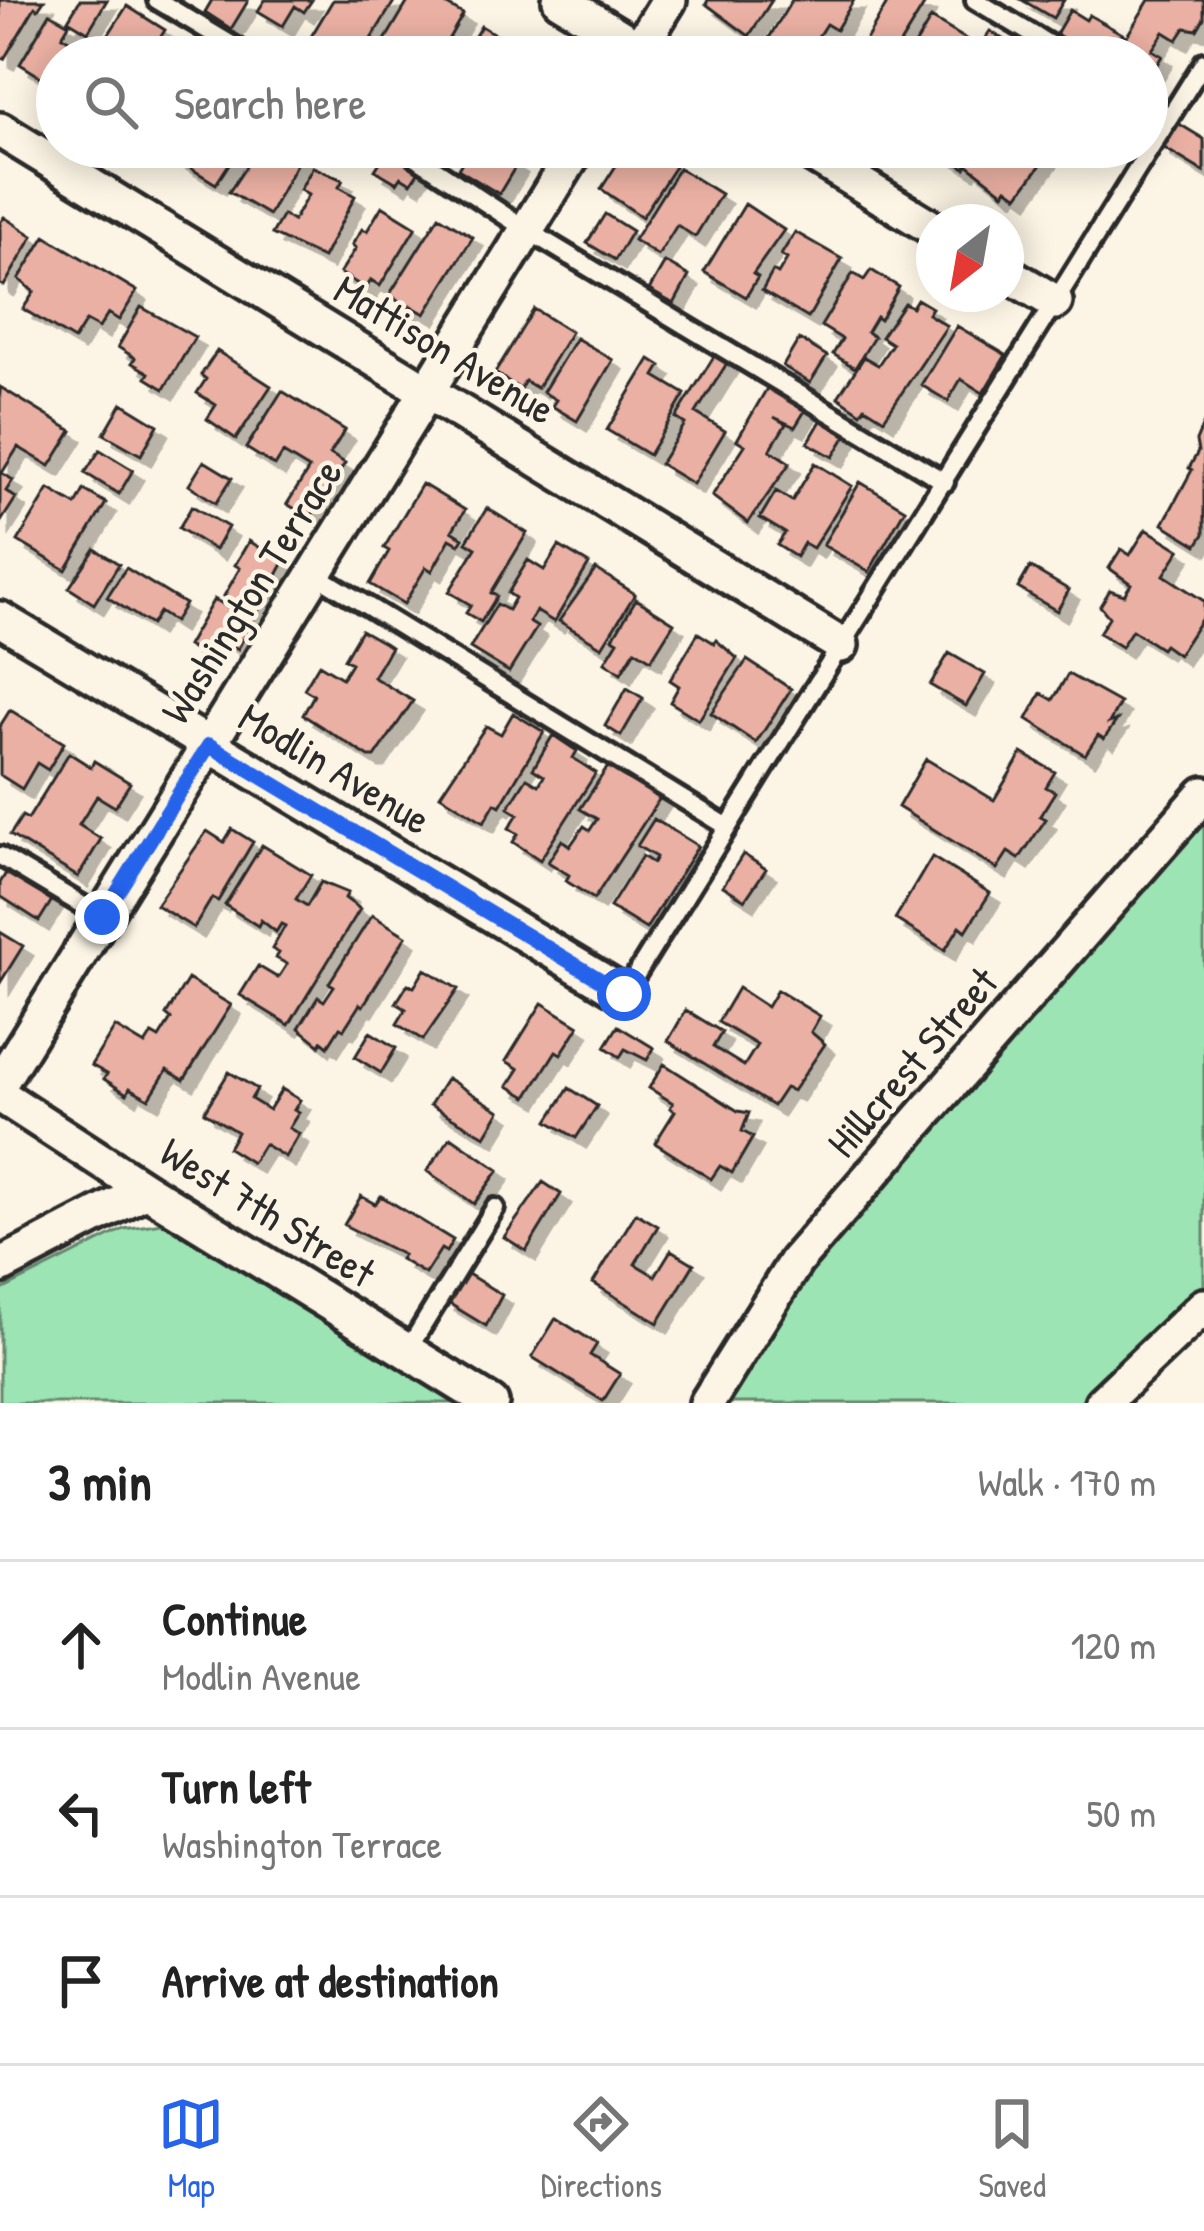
<!DOCTYPE html>
<meta charset="utf-8">
<style>
:root{--surface:#fff;--page:#f2f2f2;--text:#222;--muted:#767676;--line:#e0e0e0;--accent:#2563eb}
body{margin:0;font-family:"Patrick Hand",sans-serif;background:var(--page);color:var(--text)}
.compass{position:absolute;left:916px;top:204px;width:108px;height:108px;border-radius:50%;background:var(--surface);box-shadow:0 6px 30px #0003;rotate:211deg}
.stop{position:absolute;width:36px;height:36px;margin:-27px;border:9px solid #2563eb;border-radius:50%;background:#fff}
.stop.end{background:#2563eb;border-color:#fff;box-shadow:0 3px 12px #0008}
.list{margin:0;padding:0;list-style:none}
h2{display:flex;justify-content:space-between;align-items:center;height:156px;margin:0;padding:0 48px;font-size:51px}
h2 small{font-size:39px;font-weight:400;color:var(--muted)}
.list li{display:grid;grid-template-columns:78px 1fr auto;gap:36px;align-items:center;box-sizing:border-box;height:168px;padding:0 48px;border-top:3px solid var(--line)}
.list b{display:block;font-size:45px;white-space:nowrap}
.list p{margin:0;font-size:39px;white-space:nowrap;color:var(--muted)}
.list em{font-size:39px;font-style:normal;color:var(--muted)}
.icon{flex:none;width:66px;height:66px;fill:none;stroke:currentColor;stroke-width:2;stroke-linecap:round;stroke-linejoin:round}
.map{position:relative;flex:none;width:1204px;height:1403px;overflow:hidden}
.search{position:absolute;background:var(--surface);box-shadow:0 6px 30px #0003;left:36px;right:36px;top:36px;height:132px;display:flex;align-items:center;gap:30px;box-sizing:border-box;padding:0 42px;border-radius:66px;color:var(--muted);font-size:45px}
.sheet{height:660px;background:var(--surface)}
nav{display:flex;justify-content:space-around;align-items:center;box-sizing:border-box;height:168px;border-top:3px solid var(--line);background:var(--surface);font-size:33px;color:var(--muted)}
nav a{display:grid;justify-items:center;gap:6px}
nav .on{color:var(--accent)}
.map>svg:first-child{display:block}
.green{fill:#9ce4b3;stroke:#64886f;stroke-width:3}
.building{fill:#eab0a3;stroke:#2b2b2b;stroke-width:3;filter:url(#shadow)}
.lines{fill:none;stroke-linecap:round;stroke-linejoin:round}
.service-casing{stroke:#2b2b2b;stroke-width:26}
.minor-casing{stroke:#2b2b2b;stroke-width:42}
.service{stroke:#fcf5e5;stroke-width:16}
.minor{stroke:#fcf5e5;stroke-width:33}
.route{stroke:#2563eb;stroke-width:15}
.labels{text-anchor:middle;stroke-width:9;stroke-linejoin:round;paint-order:stroke}
.street-label{font-size:42px;fill:#2b2b2b;stroke:#fcf5e5}
</style>
<div class="map">
<svg width="1204" height="1403" viewBox="0 0 1204 1403">
<defs>
<filter id="shadow"><feDropShadow dx="10" dy="10" stdDeviation="0" flood-color="#0004"/></filter>
</defs>
<rect width="100%" height="100%" fill="#fcf5e5"/>
<filter id="ink" filterUnits="userSpaceOnUse"><feTurbulence type="fractalNoise" baseFrequency=".00833" numOctaves="2"/><feDisplacementMap in="SourceGraphic" scale="24" xChannelSelector="R" yChannelSelector="G"/><feConvolveMatrix kernelMatrix="1 2 1 2 8 2 1 2 1" color-interpolation-filters="sRGB"/></filter>
<g filter="url(#ink)">
<path class="green" d="M1204,821v469l-45,36 -76,77h-356l71,-114 131,-156z
M167,1222l297,181h-464v-112l124,-62z"/>
<path class="building" d="M0,0h44l-6,9 -3,-2 -31,52 -4,-2z
M80,0h27l-19,32 -20,-12z
M212,0h34l2,1 -17,28 -26,-17z
M265,0h47l-8,12 -9,-6 -12,20 -25,-15z
M333,0h62l-35,57h-39l-15,-12z
M409,0h29l25,14 -25,43h-63z
M708,0h64l-23,36 -43,-32z
M792,0h62l-18,30 -10,-6 -14,22 4,3 -5,8h-36l2,-3 -13,-8z
M889,0l37,2 -34,55h-61l4,-6 8,4 5,-9 11,6z
M1022,0h42l-11,18z
M1149,0h55v18l-7,12 -12,-2 -8,12 -13,-8 -12,18 10,6 -9,15 -6,-4v-10h-33z
M127,6l38,24 -17,27h-63l8,-12 6,4z
M1070,10l16,10 3,-5 37,21 -13,21h-19l-38,-23z
M50,13l19,11 -7,12 20,12 -5,9h-20v30l-37,-23z
M931,18l38,23 -9,16h-52z
M481,26l17,10 -4,7 23,14h-55z
M990,31l30,19 -4,7h-43z
M1176,122l28,17v33l-43,-26z
M177,147h63l-24,37 -45,-28z
M259,147l19,4 2,-4h12l10,6 -33,62 -40,-23z
M471,147h37l-5,8 14,9 -18,30 -41,-25z
M628,147h19l29,18 -34,52 -41,-28z
M932,147h122l-36,49 -11,-8 -3,5 -37,-29 -2,4z
M389,148l32,20 -10,15 -10,-6 -4,6 -22,-13z
M313,167l30,13 -4,7 16,9 -32,62 -51,-24 11,-19 10,6 15,-26 -8,-5z
M679,168l42,26 -26,43 -18,-12 -19,31 -24,-16z
M745,204l39,26 -31,44 5,3 -12,20 -42,-25z
M382,206l34,21 -36,59 -9,-6 -5,9 -26,-16 16,-25 -4,-3 10,-16 5,2z
M605,214l27,17 -17,29 -28,-17z
M439,216l34,21 -48,77 -14,-8 -3,4 -18,-16z
M4,217l29,19 -29,50 -4,-2v-61z
M795,232l47,27 -34,59 -46,-27 11,-20 5,3 9,-15 -6,-4z
M45,236l92,55 -18,29 -11,-7 -9,15 -13,-7 -12,19 -51,-31 11,-17 -15,-13z
M665,262l24,14 -15,28 -25,-14z
M871,270l28,17 -19,33 -4,-3 -9,15 7,5 -19,31 -22,-14 9,-15 -21,-13 32,-53 11,7z
M917,299l15,9 -4,6 19,12 -63,93 -19,-12 -4,6 -23,-16 26,-40 14,8 14,-21 -11,-7 23,-34 8,4z
M141,307l54,30 -31,52 -18,-11 3,-5 -17,-10 3,-5 -17,-11z
M534,309l37,23 -34,56 -12,-7 -5,8 -25,-16z
M957,326l49,29 -23,38 -22,-14 -13,22 -27,-16z
M576,338l37,22 -36,61 -25,-15 4,-6 -13,-8z
M799,339l28,17 -17,27 -27,-17z
M217,351l54,35 -35,53 -29,-20 9,-14 -19,-12 9,-14 -5,-4z
M716,353l13,7 -33,53 29,18 -32,53 -33,-20 25,-40 -9,-6z
M650,359l11,7 -6,10 30,18 -36,61 -42,-25z
M770,383l38,23 -13,21 -21,-10 12,7 -16,26 20,13 -42,60 -36,-27 33,-51 -8,-5z
M0,387l72,44 -22,35 -32,-19 -16,26 11,7 -7,11 10,7 -16,25z
M282,391l63,39 -15,24 15,9 -35,55 -23,-14 22,-35 -26,-16 -8,13 -29,-18z
M122,403l36,22 -17,30 -37,-21z
M822,419l25,15 -14,23 -25,-14z
M1204,422v112l-7,11 -34,-21 29,-54 -3,-2 9,-16 -2,-11z
M100,450l33,20 -14,24 -34,-21z
M204,461l28,17 -16,25 -27,-18z
M815,463l37,23 -39,62 -9,-5 -8,14 -19,-12 8,-12 -25,-15 16,-27 16,10z
M860,482l45,27 -36,63 -46,-27z
M422,484l43,26 -13,21 11,7 -4,6 -9,-5 -18,32 -6,-4 -22,37 -34,-20 19,-33 -5,-3z
M49,489l27,16 8,-15 22,13 -40,67 -48,-29z
M192,506l36,21 -13,23 -36,-22z
M487,508l40,25 -36,60 6,3 -16,26 -15,-9 5,-8 -22,-13 27,-44 -10,-6z
M1146,529l34,21 -16,25 40,26v14l-26,40 -14,-10 -3,4 -29,-19 -11,17 -22,-14 10,-16 -9,-11 10,-16 14,5 7,-11 -22,-16 12,-19 9,6z
M249,541l35,21 -46,87 -21,-13 -12,21 -18,-11 27,-47 21,12 4,-6 -15,-9 16,-28 -5,-3z
M559,546l30,18 -35,58 -18,-11 -7,11 8,5 -28,45 -39,-24 27,-44 11,6 7,-12 -7,-5 20,-33 16,10z
M95,549l24,15 -25,40 -25,-16z
M1030,567l39,23 -12,21 -39,-23z
M126,568l59,36 -11,18 -15,-10 -8,13 -44,-28z
M596,569l39,25 -33,53 -43,-26z
M636,599l38,24 -23,37 -16,-10 -14,23 -16,-11 13,-21 -5,-3z
M361,630l30,17 -18,30 40,24 -38,56h-6l-66,-42 11,-20 -10,-6 15,-25 23,14 9,-15 -7,-4z
M698,633l16,10 2,-3 21,18 -38,62 -29,-18 9,-16 -9,-6z
M949,653l36,21 -19,32 -36,-21z
M747,660l44,29 -35,54 -45,-30z
M1068,674l52,29 -11,20 8,-3 -13,19 -6,-4 -13,20 -58,-36 14,-26 12,7z
M627,688l16,10 -22,38 -16,-10z
M10,710l54,33 -16,27 -11,-7 -15,26 -22,-14v-49z
M513,713l31,19 -44,74 -5,-3 -11,19 -44,-27 46,-69 15,8z
M553,735l24,16 -4,7 23,15 -56,87 -27,-18 5,-8 -9,-6 9,-14 -10,-6 19,-30 12,7 5,-9 -11,-7z
M69,753l22,14 3,-6 36,22 -15,24 -18,-11 -18,29 22,14 -23,38 -68,-42 12,-19 6,3z
M1022,753l33,19 -9,15 9,5 -15,24 6,3 -27,40 -11,-7 -11,17 -99,-62 28,-48 68,41z
M609,765l51,33 -66,101 -28,-18 3,-6 -21,-13 14,-22 8,6 14,-20 6,4 7,-11 -17,-10z
M654,819l44,27 -52,83 -36,-22 32,-51 11,7 3,-6 -19,-11z
M232,829l21,13 -35,59 -6,-3 -18,30 -38,-23 51,-74 17,11z
M262,845l49,30 -15,24 11,7 14,-24 27,11 -3,5 15,11 -71,116 -49,-30 18,-29 20,12 9,-14 -11,-6 3,-5 -7,-4 13,-23 -4,-2 -5,8 -15,-12 -3,6 -33,-21z
M743,854l23,15 -21,31 -22,-14z
M932,857l58,36 -24,38 -6,-5 -15,24 -50,-31z
M9,868l45,29 -15,24 -39,-25v-13z
M372,915l34,21 -43,70 -3,-2 -16,25 -4,-2 -12,19 -6,-5 -2,4 -21,-17 19,-31 6,4 10,-15 -5,-3z
M0,932l23,14 -23,37z
M425,969l33,20 -35,51 -26,-16 9,-15 -10,-6 12,-19 6,3z
M188,979l43,26 -47,75 -17,-10 -18,29 -19,-11 -3,6 -23,-15 3,-5 -16,-9 24,-38 30,18 7,-11 7,4 12,-19 -5,-4z
M738,988l29,19 10,-17 43,26 -9,16 14,12 -32,47 -8,-3 -12,18 -105,-65 18,-31 36,22 -9,15 31,19 13,-21 -39,-23z
M542,1003l37,23 -18,28 -5,-3 -29,46 -19,-11 11,-17 -13,-8z
M618,1026l36,22 -7,12 -22,-11 -5,8 -15,-10z
M370,1032l26,16 -15,25 -26,-16z
M664,1064l74,47 11,2 -7,18 11,6 -21,36 -12,-7 -9,13 -56,-36 20,-32 -5,-3 3,-5 -24,-15z
M229,1072l28,17 -6,10 18,11 13,-21 18,11 -6,10 5,2 -10,16 10,6 -14,23 -21,-13 -12,19 -24,-15 9,-16 -33,-20z
M447,1078l53,33 -15,25 -55,-31z
M569,1088l28,18 -21,32 -28,-17z
M451,1137l48,33 -25,34 -47,-33z
M543,1182l18,12 -35,57 -22,-14z
M361,1196l14,8 6,-8 72,44 -7,12 -5,-3 -16,25 -25,-15 3,-4 -59,-30z
M636,1213l22,13 -23,38 20,12 16,-26 23,14 -36,59 -65,-40z
M463,1271l39,24 -16,31 -41,-25z
M556,1318l41,26 -7,11 30,19 -17,27 -71,-44z"/>
<g class="lines">
<defs>
<path id="service" d="M157,0l95,57
M975,0l95,57
M1147,103l23,14
M401,147l126,83 418,252
M315,574l413,253
M0,856l102,61
M624,994l580,-932
M407,1351l88,-143"/>
<path id="minor" d="M560,0l93,57
M634,57l35,-57
M0,130l841,515
M800,147l134,82
M1006,273l49,29
M0,619l624,375
M0,1083l578,-936
M0,1095l146,95 345,213
M0,1266l146,-76
M707,1403l89,-142 408,-467
M1102,1403l102,-97"/>
</defs>
<use href="#service" class="service-casing"/>
<use href="#minor" class="minor-casing"/>
<use href="#service" class="service"/>
<use href="#minor" class="minor"/>
</g>
</g>
<g class="lines" filter="url(#ink)">
<path class="route" d="M102,917l107,-172 415,249"/>
</g>
<g class="labels">
<g class="street-label">
<text transform="translate(445 349) rotate(31)" y="15">Mattison Avenue</text>
<text transform="translate(251 591) rotate(-58)" y="15">Washington Terrace</text>
<text transform="translate(335 768) rotate(31)" y="15">Modlin Avenue</text>
<text transform="translate(912 1062) rotate(-49)" y="15">Hillcrest Street</text>
<text transform="translate(268 1212) rotate(32)" y="15">West 7th Street</text>
</g>
</g>
</svg>
<svg class="compass" viewBox="-18 -18 36 36"><path d="M0-13l5 13h-10z" fill="#e53935"/><path d="M0 13l5-13h-10z" fill="#767676"/></svg>
<div class="stop" style="left:624px;top:994px"></div>
<div class="stop end" style="left:102px;top:917px"></div>
<div class="search"><svg class="icon" aria-label="search" viewBox="0 0 24 24"><circle cx="10" cy="10" r="6"/><path d="M15 15l6 6"/></svg>Search here</div>
</div>
<section class="sheet">
<h2>3 min<small>Walk · 170 m</small></h2>
<ul class="list">
<li><svg class="icon" aria-label="ahead" viewBox="0 0 24 24"><path d="M12 20V5M6 11l6-6 6 6"/></svg><div><b>Continue</b><p>Modlin Avenue</p></div><em>120 m</em></li>
<li><svg class="icon" aria-label="left" viewBox="0 0 24 24"><path d="M17 20v-9H6M10 6l-5 5 5 5"/></svg><div><b>Turn left</b><p>Washington Terrace</p></div><em>50 m</em></li>
<li><svg class="icon" aria-label="arrive" viewBox="0 0 24 24"><path d="M6 21V4h12l-3 4 3 4H6"/></svg><div><b>Arrive at destination</b></div></li>
</ul>
</section>
<nav>
<a class="on"><svg class="icon" aria-label="map" viewBox="0 0 24 24"><path d="M3 6l6-2 6 2 6-2v14l-6 2-6-2-6 2zM9 4v14M15 6v14"/></svg>Map</a>
<a><svg class="icon" aria-label="directions" viewBox="0 0 24 24"><path d="M12 3l9 9-9 9-9-9zM9 14v-3h6M13 9l2 2-2 2"/></svg>Directions</a>
<a><svg class="icon" aria-label="saved" viewBox="0 0 24 24"><path d="M7 4h10v16l-5-4-5 4z"/></svg>Saved</a>
</nav>
